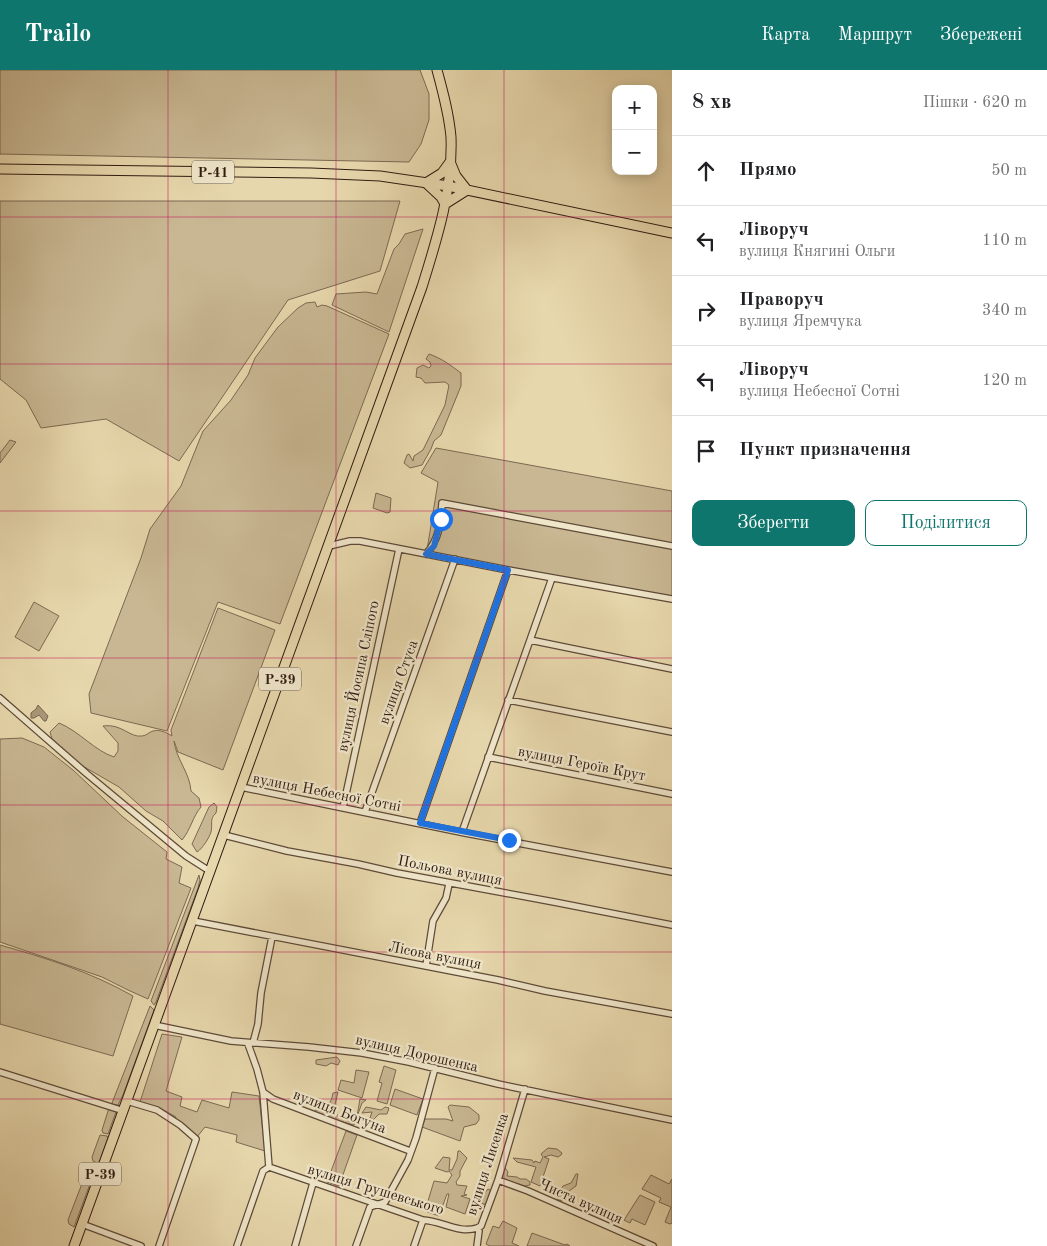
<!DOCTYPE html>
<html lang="uk">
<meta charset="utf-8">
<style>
:root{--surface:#fff;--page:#f2f2f2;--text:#202124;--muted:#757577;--line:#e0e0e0;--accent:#0f766e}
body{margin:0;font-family:"Old Standard TT",serif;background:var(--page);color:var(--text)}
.controls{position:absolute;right:15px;top:15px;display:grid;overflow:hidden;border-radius:10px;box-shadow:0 2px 12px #0003}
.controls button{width:45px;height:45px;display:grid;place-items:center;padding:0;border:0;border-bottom:1px solid var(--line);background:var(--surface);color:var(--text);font:25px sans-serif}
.stop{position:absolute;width:15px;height:15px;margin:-11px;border:4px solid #1a73e8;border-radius:50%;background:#fff}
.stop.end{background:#1a73e8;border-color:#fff;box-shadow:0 1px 5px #0008}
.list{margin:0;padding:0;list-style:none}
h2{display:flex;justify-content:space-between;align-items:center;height:65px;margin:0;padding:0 20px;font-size:21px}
h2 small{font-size:16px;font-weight:400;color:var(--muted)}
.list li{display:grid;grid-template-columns:32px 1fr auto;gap:15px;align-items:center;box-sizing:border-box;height:70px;padding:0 20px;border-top:1px solid var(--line)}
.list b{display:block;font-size:19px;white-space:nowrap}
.list p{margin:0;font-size:16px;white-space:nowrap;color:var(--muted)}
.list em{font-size:16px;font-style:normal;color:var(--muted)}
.actions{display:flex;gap:10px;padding:15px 20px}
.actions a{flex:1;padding:11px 0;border:1px solid var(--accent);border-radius:10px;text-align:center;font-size:18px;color:var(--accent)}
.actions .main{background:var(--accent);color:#fff}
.icon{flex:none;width:28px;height:28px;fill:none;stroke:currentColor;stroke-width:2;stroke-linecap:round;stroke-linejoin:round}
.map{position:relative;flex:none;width:672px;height:1176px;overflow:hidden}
header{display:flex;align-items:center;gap:30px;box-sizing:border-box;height:70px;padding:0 25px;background:var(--accent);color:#fff}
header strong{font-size:24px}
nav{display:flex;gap:28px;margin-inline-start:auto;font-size:18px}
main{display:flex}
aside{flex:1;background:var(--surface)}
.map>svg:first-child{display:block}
.green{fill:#c8b792;stroke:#7c6952}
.water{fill:#a89777;stroke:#78654e}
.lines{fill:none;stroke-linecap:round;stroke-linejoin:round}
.street-casing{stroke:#5d4a38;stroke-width:8}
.primary-casing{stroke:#2f1b11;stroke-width:11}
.street{stroke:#efe5c9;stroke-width:5.5}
.primary{stroke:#e7d7ac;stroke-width:9}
.route{stroke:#1a73e8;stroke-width:6}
.grid{fill:none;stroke:#c2185b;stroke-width:1;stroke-opacity:0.55}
.labels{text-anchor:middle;stroke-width:4.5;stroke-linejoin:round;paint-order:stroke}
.shield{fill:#efe5c9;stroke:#695848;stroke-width:1}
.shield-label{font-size:14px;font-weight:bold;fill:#2f1b11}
.street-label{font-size:15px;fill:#2f1b11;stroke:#efe5c9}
</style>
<header>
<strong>Trailo</strong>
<nav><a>Карта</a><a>Маршрут</a><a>Збережені</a></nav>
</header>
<main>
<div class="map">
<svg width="672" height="1176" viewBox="0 0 672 1176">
<rect width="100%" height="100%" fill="#e7d7ac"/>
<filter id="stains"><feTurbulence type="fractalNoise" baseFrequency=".004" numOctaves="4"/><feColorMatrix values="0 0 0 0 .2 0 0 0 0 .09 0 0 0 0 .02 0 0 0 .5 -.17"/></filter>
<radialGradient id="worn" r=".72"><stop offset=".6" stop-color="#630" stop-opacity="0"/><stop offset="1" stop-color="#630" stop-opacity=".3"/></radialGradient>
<path class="green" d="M0,0h420l9,24v26l-8,24 -12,18 -409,-8z
M0,131h400l-20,70 -92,29 -109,161 -73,-42 -65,9 -15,-28 -26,-21z
M423,159l-34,103 -57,-27 4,-11 30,-2 11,2 17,-45 5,-5 6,-10z
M315,232l2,5 5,-2 5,1 62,28 -109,290 -62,-22 -51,129 -76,-18 -2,-19 52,-136 9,-29 31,-43 22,-55 28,-31 17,-25 7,-17 23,-31 20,-19 8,-5z
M429,284c14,5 21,11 32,19v13l-20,49 -7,6 -3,8 -9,16 -12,3 -6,-5 3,-8 2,-1 4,7 1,-5 9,-6 22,-45 4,-20 -4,-3 -20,1 -4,-5 -5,-1 1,-9 6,-3 6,3 2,-2 -1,-4 -4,-3z
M10,370l6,2 -16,21v-10z
M436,378l236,43v106l-241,-43 -4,-4 11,-68 -17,-9z
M376,423l15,5 -1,14 -3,1 -14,-5z
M34,532l25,14 -20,35 -24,-14z
M218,538l57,22 -52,140 -45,-18 -4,-11c2,18 16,32 17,50l8,7 2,9c-8,9 -10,22 -19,33l-19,-19 -17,-10 -27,-24 -38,-22 -29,-26 -2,-7 9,-9c20,8 36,28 55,34l4,-6v-8l-15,-17c18,-3 27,12 39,10 4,0 7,-4 11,-5 7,-2 14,2 19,5l-1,-6z
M22,668l22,9 29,23 50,47 44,35 -1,7 16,8 -3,16 12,5 -43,111 -20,-9 -26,-13 -102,-35v-203z
M214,733l3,4 -1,6c-7,6 -3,11 -5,19 -2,6 -8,16 -14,20l-5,-8 17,-37z
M199,805l1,5 -2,8 -42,114 -2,3 -3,-4z
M0,875c46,13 91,27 133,51l-20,60 -113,-32z
M150,936l4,4 -31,85 -5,10h-5l-1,-2z
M162,964l20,3 -16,54 16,6 -2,9 17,6 5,-12 27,8 3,-16 27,4 6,55 -29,-9 1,-7 -32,-8 -8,10 -22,-18 1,-2 -16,-9 -20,-6z
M337,987l3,4 -2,4 -7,-2 -5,3 -10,-2v-4z
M384,996l12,4 -9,34 -10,-3 5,-18 -3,-1z
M356,1000l13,2 -7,26 -24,-8 3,-10 13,3z
M395,1019l28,10 -6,16 -27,-10z
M338,1022l-5,21 11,5 5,-2 2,5c8,-3 7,-14 9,-22l6,1 -4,3 -8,22 -23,-6 -16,-7v-2c12,0 16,-6 18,-17z
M450,1035l19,2 10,8v5l-3,4 -12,3 -4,14 -38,-14 3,-8h21l7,2 -5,-14z
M366,1037l15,3 4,-3 4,1 -2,6h-8l-6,6 -3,-2 2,-6 -10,1z
M109,1038l7,4 -8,22 -5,-1 -1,-3z
M346,1061l11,4 -18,51 -12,-4z
M100,1065l7,1 1,2 -8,23 -3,2 -4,-2 -1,-4z
M548,1078l9,1 5,4 -1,2 -3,2 -7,-2 -7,2 5,2 -9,27 -9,-4 5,-15 -19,-5 -4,-4 19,2 2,3 1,-2 5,2 3,-6 -2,-3z
M458,1081h2l7,7 -7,13v5l-4,6 1,3 10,1 -3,8 3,1 -6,1 9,3 -5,15 -19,-7 3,-13h-2l-8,22 -14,-5 9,-30 13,2 5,-8 -3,-4 -2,1 -12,-4 8,-11 7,1 -1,12h3l5,-11z
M89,1094h4l4,3 -6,14 -7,-3z
M505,1098l3,4 -1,4 10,1 3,2h6l4,3v3l-5,1 -22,-7 -2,-3z
M576,1104h2l-2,12 -7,5 -1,5 -5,5 -5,-1 -2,-4 7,-10 8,-3z
M651,1105l18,9 3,-5v44l-2,1 -5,-2 6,-15 -12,-5 2,-4 -19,-9z
M83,1111l6,1 1,2 -16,43 -5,-3 -1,-4z
M488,1119l2,1 1,3 -4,11h-4l-9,-7h7z
M640,1125l15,7 -10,23 -13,-6 -2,4 -6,-3z
M503,1151l14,7 -5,15 7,3h-29l-4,-2 7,-18 6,2z
M532,1163l33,12 2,-1 3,2h-43z"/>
<path class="water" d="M38,635l10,11 -2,5h-2l-5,-6 -5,3h-3v-5l5,-4z"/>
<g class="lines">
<defs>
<path id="street" d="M329,476l21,-5h10l148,29 164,29
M426,484c13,-14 15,-32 16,-51l230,43
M530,570l142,29
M0,628l87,76 99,82 25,16
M508,630l164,32
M488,687l184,37
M241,717l224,46 207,39
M343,738l56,-259
M365,742l90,-253
M420,753l88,-253
M462,762l90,-254
M224,765l63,16 71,13 39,9 157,29 118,23
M193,851l305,59 47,11 127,23
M426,896l7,-45 13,-23 3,-14
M154,955l77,16 78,6 53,6 47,9 89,22 174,36
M253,973l5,-19 3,-31 11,-56
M248,974l9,25 6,23 6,75
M0,1002l124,39
M263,1022l10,7 137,52
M127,1031l30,9 23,15 16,14 -37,107
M269,1097l154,53c19,1 36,14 54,8
M498,1110l30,11 125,55
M82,1154l59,22
M237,1176l26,-75 6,-4
M295,1176l18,-63
M356,1176l14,-39 15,-5 23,-42 8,-22 19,-70
M414,1176l9,-26
M477,1176l2,-15 -2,-3 4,-2 17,-46 27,-91"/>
<path id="primary" d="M451,94l5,12 11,14
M0,99l311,4 69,3 68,10 224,47
M426,113l16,-10 8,-11
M426,113l15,14 4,7
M445,134l22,-14
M74,1176l348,-959c15,-48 31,-98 29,-150 -2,-23 -8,-45 -14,-67"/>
</defs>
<use href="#street" class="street-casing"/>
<use href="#primary" class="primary-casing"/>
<use href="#street" class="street"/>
<use href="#primary" class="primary"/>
</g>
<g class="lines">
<path class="route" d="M441,449l-7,27 -8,8 82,16 -88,253 89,17"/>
</g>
<path class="grid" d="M168,0v1176M336,0v1176M504,0v1176M0,147h672M0,294h672M0,441h672M0,588h672M0,735h672M0,882h672M0,1029h672"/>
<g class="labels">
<g class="shield">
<rect x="192" y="90.5" width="42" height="23" rx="4"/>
<rect x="259" y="597.5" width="42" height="23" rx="4"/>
<rect x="79" y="1092.5" width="42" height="23" rx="4"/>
</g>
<g class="shield-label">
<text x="213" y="107">Р-41</text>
<text x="280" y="614">Р-39</text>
<text x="100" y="1109">Р-39</text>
</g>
<g class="street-label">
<text transform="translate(358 606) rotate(-78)" y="5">вулиця Йосипа Сліпого</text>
<text transform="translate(398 612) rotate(-70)" y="5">вулиця Стуса</text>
<text transform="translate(582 693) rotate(11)" y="5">вулиця Героїв Крут</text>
<text transform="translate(327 722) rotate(11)" y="5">вулиця Небесної Сотні</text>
<text transform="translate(450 800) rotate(11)" y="5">Польова вулиця</text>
<text transform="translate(435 885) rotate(11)" y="5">Лісова вулиця</text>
<text transform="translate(417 983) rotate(13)" y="5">вулиця Дорошенка</text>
<text transform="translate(340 1041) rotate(21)" y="5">вулиця Богуна</text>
<text transform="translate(487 1094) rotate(-72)" y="5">вулиця Лисенка</text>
<text transform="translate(376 1119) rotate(17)" y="5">вулиця Грушевського</text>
<text transform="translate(581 1131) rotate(24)" y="5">Чиста вулиця</text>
</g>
</g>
<rect width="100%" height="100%" filter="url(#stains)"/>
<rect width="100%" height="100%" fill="url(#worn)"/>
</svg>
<div class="controls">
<button>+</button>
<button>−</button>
</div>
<div class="stop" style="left:441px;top:449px"></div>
<div class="stop end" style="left:509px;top:770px"></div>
</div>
<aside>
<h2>8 хв<small>Пішки · 620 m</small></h2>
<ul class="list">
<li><svg class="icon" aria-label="ahead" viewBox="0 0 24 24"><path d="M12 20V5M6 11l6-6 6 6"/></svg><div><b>Прямо</b></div><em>50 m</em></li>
<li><svg class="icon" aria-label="left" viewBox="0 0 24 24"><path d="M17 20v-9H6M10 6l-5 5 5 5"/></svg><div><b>Ліворуч</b><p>вулиця Княгині Ольги</p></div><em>110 m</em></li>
<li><svg class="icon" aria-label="right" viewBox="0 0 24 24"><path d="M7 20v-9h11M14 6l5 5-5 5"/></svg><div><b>Праворуч</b><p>вулиця Яремчука</p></div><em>340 m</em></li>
<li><svg class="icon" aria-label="left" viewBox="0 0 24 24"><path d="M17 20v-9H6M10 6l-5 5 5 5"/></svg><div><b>Ліворуч</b><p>вулиця Небесної Сотні</p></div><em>120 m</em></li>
<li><svg class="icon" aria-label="arrive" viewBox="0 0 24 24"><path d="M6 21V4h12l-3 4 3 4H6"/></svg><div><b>Пункт призначення</b></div></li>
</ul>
<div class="actions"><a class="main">Зберегти</a><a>Поділитися</a></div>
</aside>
</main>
